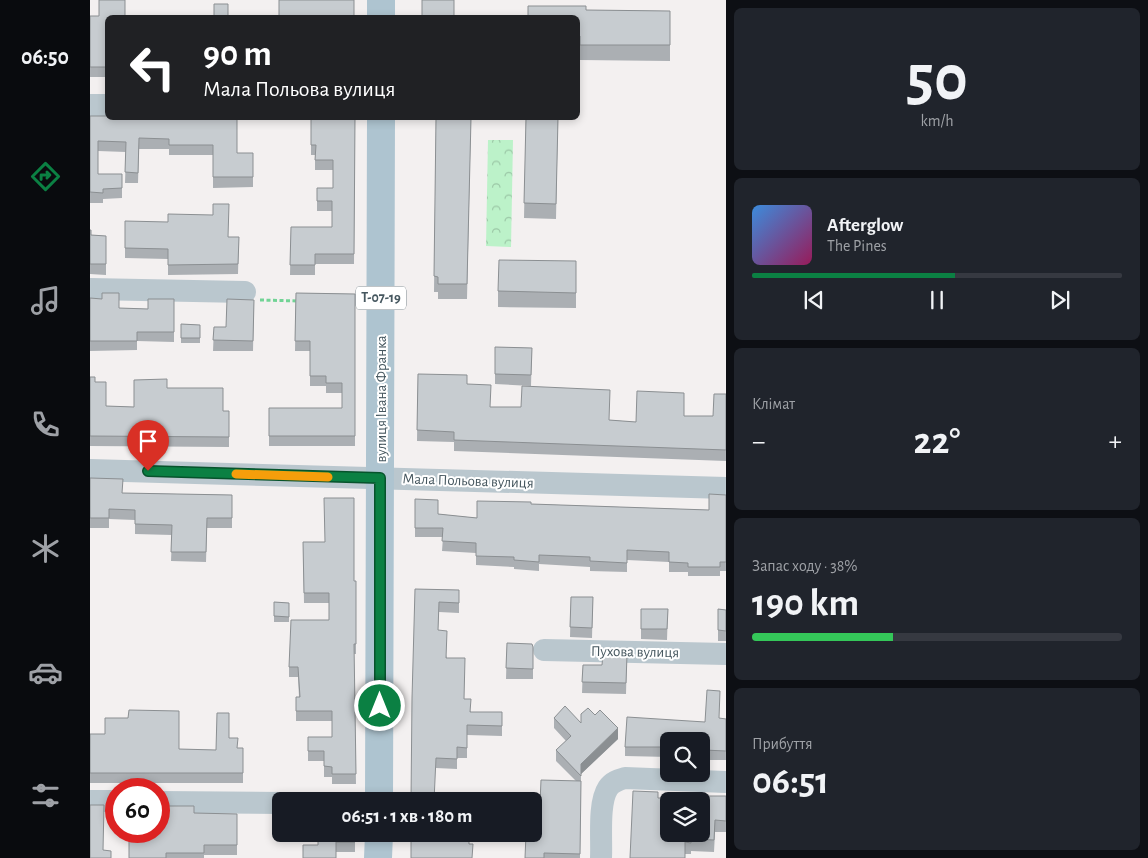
<!DOCTYPE html>
<html lang="uk">
<head>
<meta charset="utf-8">
<style>
  body { margin:0; font-family:"Alegreya Sans",sans-serif; background:#20242c; color:#f1f3f6; height:100vh; display:flex; flex-direction:column; font-size:19px; white-space:nowrap }
  * { box-sizing:border-box; margin:0 }
  p { font-size:16px; color:#9ea1a6 }
  .icon { flex:none; width:28px; height:28px; fill:none; stroke:currentColor; stroke-width:2; stroke-linecap:round; stroke-linejoin:round }
  .map { position:relative; flex:1; overflow:hidden }
  .side { display:flex; flex-direction:column; gap:8px; padding:8px; background:#0d0f14; width:422px }
  .side>* { flex:none }
  .hud { position:absolute; left:15px; top:15px; width:475px; height:105px; border-radius:8px; box-shadow:0 2px 8px #0003; background:#202124; color:#fff; overflow:hidden }
  .tools { position:absolute; left:570px; top:732px; display:grid; gap:10px }
  .tools a { display:grid; place-items:center; width:50px; height:50px; border-radius:8px; background:#171b24; box-shadow:0 2px 8px #0003; font-size:25px }
  .speed { position:absolute; left:15px; top:778px; display:flex; gap:10px; font-size:25px; font-weight:700; text-align:center }
  .speed>* { display:grid; place-content:center; width:65px; height:65px; border-radius:50%; background:#171b24; box-shadow:0 2px 8px #0003; line-height:1 }
  .speed .limit { border:8px solid #d22; background:#fff; color:#111 }
  .pin { position:absolute; display:grid; place-items:center; width:42px; height:42px; color:#fff; margin:-51px -21px; border-radius:50% 50% 50% 0; rotate:-45deg; box-shadow:0 0 5px #0007 }
  .pin .icon { rotate:45deg }
  .me { position:absolute; width:55px; margin:-28px; rotate:0deg; stroke-linejoin:round; filter:drop-shadow(0 0 4px #0008) }
  .turn { display:flex; align-items:center; gap:18px; height:105px; padding:0 15px; font-size:22px }
  .turn .icon { width:65px; height:65px; stroke-width:2.5 }
  .turn b { display:block; font-size:35px; line-height:42px }
  .big { font-size:38px; font-weight:700; line-height:1.1 }
  .side .widget { flex:1; display:flex; flex-direction:column; justify-content:center; gap:8px; min-width:0; padding:0 18px; border-radius:8px; background:#20242c }
  .side .dial { align-items:center; gap:0 }
  .dial b { font-size:65px; line-height:1 }
  .song { display:flex; align-items:center; gap:15px }
  .cover { width:60px; height:60px; border-radius:8px; background:linear-gradient(135deg,hsl(210 70% 55%),hsl(330 70% 35%)) }
  .played { height:5px; border-radius:2px; background:linear-gradient(90deg,#0b8043 55%,#363941 55%) }
  .keys { display:flex; justify-content:space-around; direction:ltr }
  .heat { display:flex; justify-content:space-between; align-items:center; font-size:28px; direction:ltr }
  .charge { height:8px; border-radius:4px; background:linear-gradient(90deg,#34c759 38%,#363941 0) }
  .trip { position:absolute; left:182px; top:792px; width:270px; height:50px; border-radius:8px; background:#171b24; box-shadow:0 2px 8px #0003; font-weight:700; line-height:50px; text-align:center }
  main { display:flex; flex:1; min-height:0 }
  .menu { display:flex; flex-direction:column; width:90px; justify-content:space-around; align-items:center; background:#090b0e; color:#9ea1a6 }
  .menu .icon { width:35px; height:35px }
  .menu .selected { color:#0b8043 }
  .menu b { font-size:22px; color:#f1f3f6 }
  .map>svg:first-child { display:block }
</style>
</head>
<body>
<main>
<nav class="menu">
<b>06:50</b>
<svg class="icon selected" aria-label="directions" viewBox="0 0 24 24"><path d="M12 3l9 9-9 9-9-9zM9 14v-3h6M13 9l2 2-2 2"/></svg>
<svg class="icon" aria-label="music" viewBox="0 0 24 24"><path d="M9 18V5l10-2v13"/><circle cx="6" cy="18" r="3"/><circle cx="16" cy="16" r="3"/></svg>
<svg class="icon" aria-label="phone" viewBox="0 0 24 24"><path d="M5 4h4l2 5-3 2q2 4 5 5l2-3 5 2v4C11 20 4 13 5 4z"/></svg>
<svg class="icon" aria-label="climate" viewBox="0 0 24 24"><path d="M12 3v18M4 7l16 10M4 17L20 7"/></svg>
<svg class="icon" aria-label="car" viewBox="0 0 24 24"><path d="M5 17H2v-5l4-1 3-4h7l3 4 3 1v5h-3M9 17h6M6 11h13"/><circle cx="7" cy="17" r="2"/><circle cx="17" cy="17" r="2"/></svg>
<svg class="icon" aria-label="filters" viewBox="0 0 24 24"><path d="M4 7h16M4 17h16"/><circle cx="9" cy="7" r="2"/><circle cx="15" cy="17" r="2"/></svg>
</nav>
<div class="map">
<svg width="636" height="858" viewBox="0 0 636 858">
  <defs>
    <pattern id="park-crowns" width="20" height="18" patternUnits="userSpaceOnUse" patternTransform="scale(1.25)"><rect width="20" height="18" fill="#bcf2c9"/><path d="M2 6a3 3 0 1 1 6 0M12 15a3 3 0 1 1 6 0" fill="none" stroke="#9bc7a6"/></pattern>
  </defs>
  <rect width="100%" height="100%" fill="#f3f0f0"/>
  <!-- park -->
  <path fill="url(#park-crowns)" d="M 398,140 L 423,140 L 421,247 L 396,246 Z"/>
  <g fill="none" stroke-linecap="round" stroke-linejoin="round">
    <!-- path -->
    <path stroke="#71d395" stroke-width="3" stroke-dasharray="4 2.5" stroke-linecap="butt" d="M 170,300 L 209,301"/>
    <!-- minor -->
    <path stroke="#bac7ce" stroke-width="22" d="M 0,105 L 18,105
      M 0,289 L 155,292
      M 0,470 L 636,488
      M 454,650 L 636,654
      M 0,801 L 26,801
      M 69,802 L 191,803
      M 511,858 C 512,839 508,803 518,788 C 522,782 528,780 535,778 L 636,782"/>
    <!-- major -->
    <path stroke="#aec4d0" stroke-width="28" d="M 291,0 L 291,18
      M 289,801 L 291,118
      M 288,858 L 289,834"/>
  </g>
  <!-- wall -->
  <path fill="#abafb3" d="M 496,10 L 580,11 L 580,61 L 490,60 L 490,51 L 488,51 L 488,18 Z
    M 0,16 L 18,18 L 18,77 L 0,77 Z
    M 0,116 L 147,118 L 147,153 L 163,153 L 163,187 L 123,188 L 123,155 L 79,155 L 79,149 L 49,149 L 48,183 L 35,183 L 36,152 L 8,151 L 8,174 L 32,174 L 32,198 L 13,199 L 13,203 L 0,203 Z
    M 221,118 L 265,118 L 264,264 L 225,264 L 225,275 L 200,275 L 201,227 L 242,227 L 242,211 L 227,211 L 227,188 L 243,188 L 243,170 L 225,170 L 225,155 L 221,155 Z
    M 345,118 L 381,118 L 377,299 L 348,299 L 348,292 L 344,292 L 346,118 Z
    M 385,118 L 468,118 L 466,219 L 434,218 L 436,118 Z
    M 35,221 L 138,237 L 149,237 L 148,274 L 78,275 L 78,259 L 35,258 Z
    M 0,230 L 1,235 L 16,236 L 16,275 L 0,274 Z
    M 486,261 L 486,308 L 408,307 L 408,291 Z
    M 206,293 L 265,294 L 265,446 L 179,446 L 179,408 L 252,408 L 252,393 L 236,393 L 236,386 L 220,386 L 220,351 L 205,351 Z
    M 0,298 L 29,308 L 58,309 L 84,299 L 84,342 L 47,341 L 47,350 L 0,351 Z
    M 164,300 L 163,351 L 123,351 L 124,327 L 136,327 Z
    M 91,324 L 110,325 L 110,343 L 91,343 Z
    M 405,347 L 442,348 L 441,386 L 405,384 Z
    M 328,374 L 377,384 L 400,407 L 519,420 L 546,422 L 594,416 L 623,416 L 636,394 L 636,461 L 364,451 L 364,442 L 327,441 Z
    M 0,377 L 5,382 L 16,406 L 44,407 L 77,388 L 133,411 L 139,411 L 139,447 L 0,446 Z
    M 0,478 L 32,493 L 142,495 L 142,528 L 117,528 L 116,562 L 81,561 L 82,535 L 45,534 L 45,520 L 19,519 L 19,528 L 0,528 Z
    M 636,495 L 636,571 L 630,571 L 630,576 L 598,576 L 598,572 L 579,572 L 579,562 L 537,560 L 537,572 L 500,571 L 500,567 L 449,564 L 449,571 L 424,569 L 424,567 L 386,565 L 386,553 L 352,551 L 353,537 L 325,537 L 325,499 L 348,514 L 387,518 L 441,504 L 619,510 Z
    M 213,542 L 264,581 L 266,581 L 266,654 L 264,654 L 266,784 L 242,784 L 242,777 L 234,777 L 234,761 L 218,761 L 218,737 L 242,737 L 242,721 L 206,721 L 206,697 L 209,697 L 208,677 L 199,677 L 199,667 L 239,620 L 239,603 L 214,603 Z
    M 325,589 L 369,590 L 369,613 L 349,612 L 348,630 L 357,658 L 374,699 L 381,712 L 412,712 L 412,736 L 377,735 L 377,758 L 367,758 L 367,769 L 346,768 Z
    M 481,597 L 503,597 L 502,638 L 480,637 Z
    M 184,602 L 199,603 L 199,622 L 184,622 Z
    M 551,609 L 578,609 L 577,640 L 551,639 Z
    M 628,609 L 636,610 L 636,641 L 628,641 Z
    M 417,643 L 443,647 L 443,679 L 416,679 Z
    M 537,655 L 536,694 L 492,693 L 493,665 L 512,665 Z
    M 464,718 L 491,723 L 528,739 L 491,774 L 490,858 L 435,858 L 449,826 L 486,781 L 466,761 L 466,750 L 476,741 L 464,728 Z
    M 629,718 L 636,719 L 636,760 L 614,760 L 614,758 L 611,758 L 611,741 L 579,741 L 579,757 L 535,756 L 535,747 L 615,722 Z
    M 0,734 L 89,749 L 126,750 L 139,738 L 147,748 L 153,748 L 153,783 L 0,783 Z
    M 636,796 L 636,832 L 625,832 L 624,852 L 601,851 L 601,854 L 595,854 L 568,798 L 575,812 L 613,813 Z
    M 104,813 L 147,814 L 147,855 L 114,855 L 114,858 L 39,858 Z
    M 265,834 L 265,852 L 246,852 L 228,845 Z"/>
  <!-- shaded-wall -->
  <path fill="#8b8f92" d="M 528,728 L 528,739 L 491,774 L 491,787 L 491,764 Z"/>
  <!-- building -->
  <path fill="#c7ccd0" stroke="#8b8f92" d="M 9,0 L 35,0 L 35,18 L 18,18 L 18,67 L 0,67 L 0,16 L 9,16 Z
    M 189,0 L 264,0 L 264,18 L 189,18 Z
    M 332,0 L 364,0 L 364,18 L 332,18 Z
    M 124,4 L 138,4 L 138,18 L 124,18 Z
    M 438,6 L 496,6 L 496,10 L 580,11 L 580,45 L 490,45 L 490,36 L 488,36 L 488,18 L 438,18 Z
    M 0,116 L 18,116 L 18,118 L 147,118 L 147,153 L 163,153 L 163,177 L 123,177 L 123,145 L 79,145 L 79,139 L 49,138 L 48,173 L 35,172 L 36,142 L 8,141 L 8,174 L 32,174 L 32,188 L 13,189 L 13,193 L 0,192 Z
    M 221,118 L 265,118 L 264,254 L 225,254 L 225,265 L 200,265 L 201,227 L 242,227 L 242,201 L 227,201 L 227,188 L 243,188 L 243,160 L 225,160 L 226,145 L 221,145 Z
    M 346,118 L 381,118 L 377,284 L 348,284 L 348,277 L 344,276 Z
    M 436,118 L 468,118 L 466,204 L 434,203 Z
    M 123,204 L 139,204 L 138,237 L 149,237 L 148,264 L 78,265 L 78,249 L 35,248 L 35,221 L 78,222 L 78,214 L 123,215 Z
    M 0,230 L 1,230 L 1,235 L 16,236 L 16,264 L 0,264 Z
    M 409,260 L 486,261 L 486,293 L 408,291 Z
    M 12,293 L 29,293 L 29,308 L 58,309 L 58,299 L 84,299 L 84,332 L 47,332 L 47,341 L 0,341 L 0,298 L 12,299 Z
    M 206,293 L 265,294 L 265,436 L 179,436 L 179,408 L 252,408 L 252,383 L 236,383 L 236,376 L 220,376 L 220,341 L 205,341 Z
    M 137,299 L 164,300 L 163,341 L 123,340 L 124,327 L 136,327 Z
    M 91,324 L 110,325 L 110,338 L 91,338 Z
    M 405,347 L 442,348 L 441,375 L 405,374 Z
    M 328,374 L 377,375 L 377,384 L 401,385 L 400,407 L 431,407 L 432,386 L 520,390 L 519,420 L 546,422 L 547,391 L 594,393 L 594,416 L 623,416 L 624,394 L 636,394 L 636,450 L 364,440 L 364,432 L 327,430 Z
    M 0,377 L 5,377 L 5,382 L 16,382 L 16,406 L 44,407 L 44,380 L 77,379 L 77,388 L 133,388 L 133,411 L 139,411 L 139,437 L 0,436 Z
    M 0,478 L 33,479 L 32,493 L 142,495 L 142,518 L 117,518 L 116,552 L 81,552 L 82,525 L 45,524 L 45,510 L 19,509 L 19,518 L 0,518 Z
    M 619,494 L 636,495 L 636,562 L 630,562 L 630,567 L 598,567 L 598,563 L 579,562 L 579,552 L 537,550 L 537,563 L 500,561 L 500,557 L 449,555 L 449,562 L 424,560 L 424,557 L 386,556 L 386,543 L 352,541 L 353,528 L 325,528 L 325,499 L 348,500 L 348,514 L 387,518 L 387,501 L 441,502 L 441,504 L 619,510 Z
    M 234,498 L 264,498 L 264,581 L 266,581 L 266,644 L 264,644 L 266,774 L 242,774 L 242,767 L 234,766 L 234,751 L 218,751 L 218,737 L 242,737 L 242,711 L 206,711 L 206,697 L 210,697 L 208,667 L 199,667 L 201,620 L 239,620 L 239,593 L 214,593 L 213,542 L 235,542 Z
    M 325,589 L 369,590 L 369,603 L 349,602 L 348,630 L 357,631 L 356,658 L 375,658 L 374,699 L 381,699 L 380,712 L 412,712 L 412,726 L 377,725 L 377,748 L 367,747 L 367,759 L 346,758 L 344,801 L 321,801 L 322,698 Z
    M 481,597 L 503,597 L 502,628 L 480,627 Z
    M 184,602 L 199,603 L 199,617 L 184,616 Z
    M 551,609 L 578,609 L 577,629 L 551,629 Z
    M 628,609 L 636,610 L 636,631 L 628,630 Z
    M 417,643 L 442,644 L 443,647 L 443,669 L 416,668 Z
    M 513,654 L 537,655 L 536,683 L 492,682 L 493,665 L 512,665 Z
    M 617,690 L 630,691 L 629,718 L 636,719 L 636,751 L 614,750 L 614,748 L 611,748 L 611,741 L 579,741 L 579,747 L 535,747 L 537,717 L 615,722 Z
    M 475,706 L 491,723 L 491,714 L 498,708 L 505,715 L 510,710 L 528,728 L 491,764 L 491,776 L 466,750 L 481,736 L 464,718 Z
    M 39,710 L 89,711 L 89,749 L 126,750 L 127,713 L 139,713 L 139,738 L 148,738 L 147,748 L 153,748 L 153,773 L 0,773 L 0,734 L 15,734 L 15,718 L 38,718 Z
    M 451,780 L 491,781 L 490,854 L 454,853 L 454,858 L 435,858 L 436,834 L 444,834 L 444,826 L 449,826 Z
    M 543,791 L 568,792 L 568,798 L 575,798 L 575,812 L 579,812 L 579,834 L 611,834 L 611,813 L 613,813 L 614,796 L 636,796 L 636,821 L 625,820 L 624,840 L 601,839 L 601,843 L 595,842 L 595,858 L 540,858 Z
    M 0,805 L 14,805 L 13,850 L 21,851 L 21,858 L 0,858 Z
    M 69,806 L 104,806 L 104,813 L 147,814 L 147,845 L 114,845 L 114,853 L 76,853 L 76,858 L 39,858 L 39,831 L 69,831 Z
    M 228,834 L 265,834 L 265,842 L 246,842 L 246,858 L 213,858 L 213,845 L 228,845 Z
    M 321,834 L 379,834 L 379,844 L 383,844 L 382,858 L 321,858 Z"/>
  <g fill="none" stroke-linecap="round" stroke-linejoin="round">
    <!-- route casing -->
    <g stroke="#07532c" stroke-width="12">
      <path id="route" d="M 58,471 L 290,478 L 290,706"/>
    </g>
    <!-- route -->
    <use href="#route" stroke="#0b8043" stroke-width="9"/>
    <!-- slow -->
    <path stroke="#f59e0b" stroke-width="9" d="M 146,474 L 238,477"/>
  </g>
  <g text-anchor="middle" dominant-baseline="central" stroke-width="4" stroke-linejoin="round" paint-order="stroke">
    <!-- shield labels -->
    <rect fill="#fff" stroke="#7e898f" stroke-width="1" x="266" y="286.5" width="50" height="23" rx="4"/>
    <g font-size="14" font-weight="bold" fill="#46575f">
      <text x="291" y="298">Т-07-19</text>
    </g>
    <!-- street labels -->
    <g font-size="15" fill="#46575f" stroke="#fff">
      <text transform="translate(291 399) rotate(-90)">вулиця Івана Франка</text>
      <text transform="translate(378 481) rotate(2)">Мала Польова вулиця</text>
      <text transform="translate(545 652) rotate(1)">Пухова вулиця</text>
    </g>
  </g>
</svg>
<div class="tools">
<a><svg class="icon" aria-label="search" viewBox="0 0 24 24"><circle cx="10" cy="10" r="6"/><path d="M15 15l6 6"/></svg></a>
<a><svg class="icon" aria-label="layers" viewBox="0 0 24 24"><path d="M12 4l9 5-9 5-9-5zM3 14l9 5 9-5"/></svg></a>
</div>
<div class="speed"><div class="limit">60</div></div>
<div class="pin" style="left:58px;top:471px;background:#d93025"><svg class="icon" aria-label="arrive" viewBox="0 0 24 24"><path d="M6 21V4h12l-3 4 3 4H6"/></svg></div>
<svg class="me" style="left:290px;top:706px" viewBox="-20 -20 40 40"><circle r="17" fill="#0b8043" stroke="#fff" stroke-width="3"/><path d="M0-11L8 9 0 5-8 9z" fill="#fff"/></svg>
<div class="trip">06:51 · 1 хв · 180 m</div>
<div class="hud">
<div class="turn"><svg class="icon" aria-label="left" viewBox="0 0 24 24"><path d="M17 20v-9H6M10 6l-5 5 5 5"/></svg><div><b>90 m</b>Мала Польова вулиця</div></div>
</div>
</div>
<section class="side">
<div class="widget dial"><b>50</b><p>km/h</p></div>
<div class="widget">
<div class="song"><i class="cover"></i><div><b>Afterglow</b><p>The Pines</p></div></div>
<div class="played"></div>
<div class="keys"><svg class="icon" aria-label="previous" viewBox="0 0 24 24"><path d="M18 5L8 12l10 7zM5 5v14"/></svg><svg class="icon" aria-label="pause" viewBox="0 0 24 24"><path d="M8 5v14M16 5v14"/></svg><svg class="icon" aria-label="next" viewBox="0 0 24 24"><path d="M6 5l10 7-10 7zM19 5v14"/></svg></div>
</div>
<div class="widget"><p>Клімат</p>
<div class="heat"><a>−</a><b class="big">22°</b><a>+</a></div>
</div>
<div class="widget"><p>Запас ходу · 38%</p><b class="big">190 km</b><div class="charge"></div></div>
<div class="widget"><p>Прибуття</p><b class="big">06:51</b></div>
</section>
</main>
</body>
</html>
